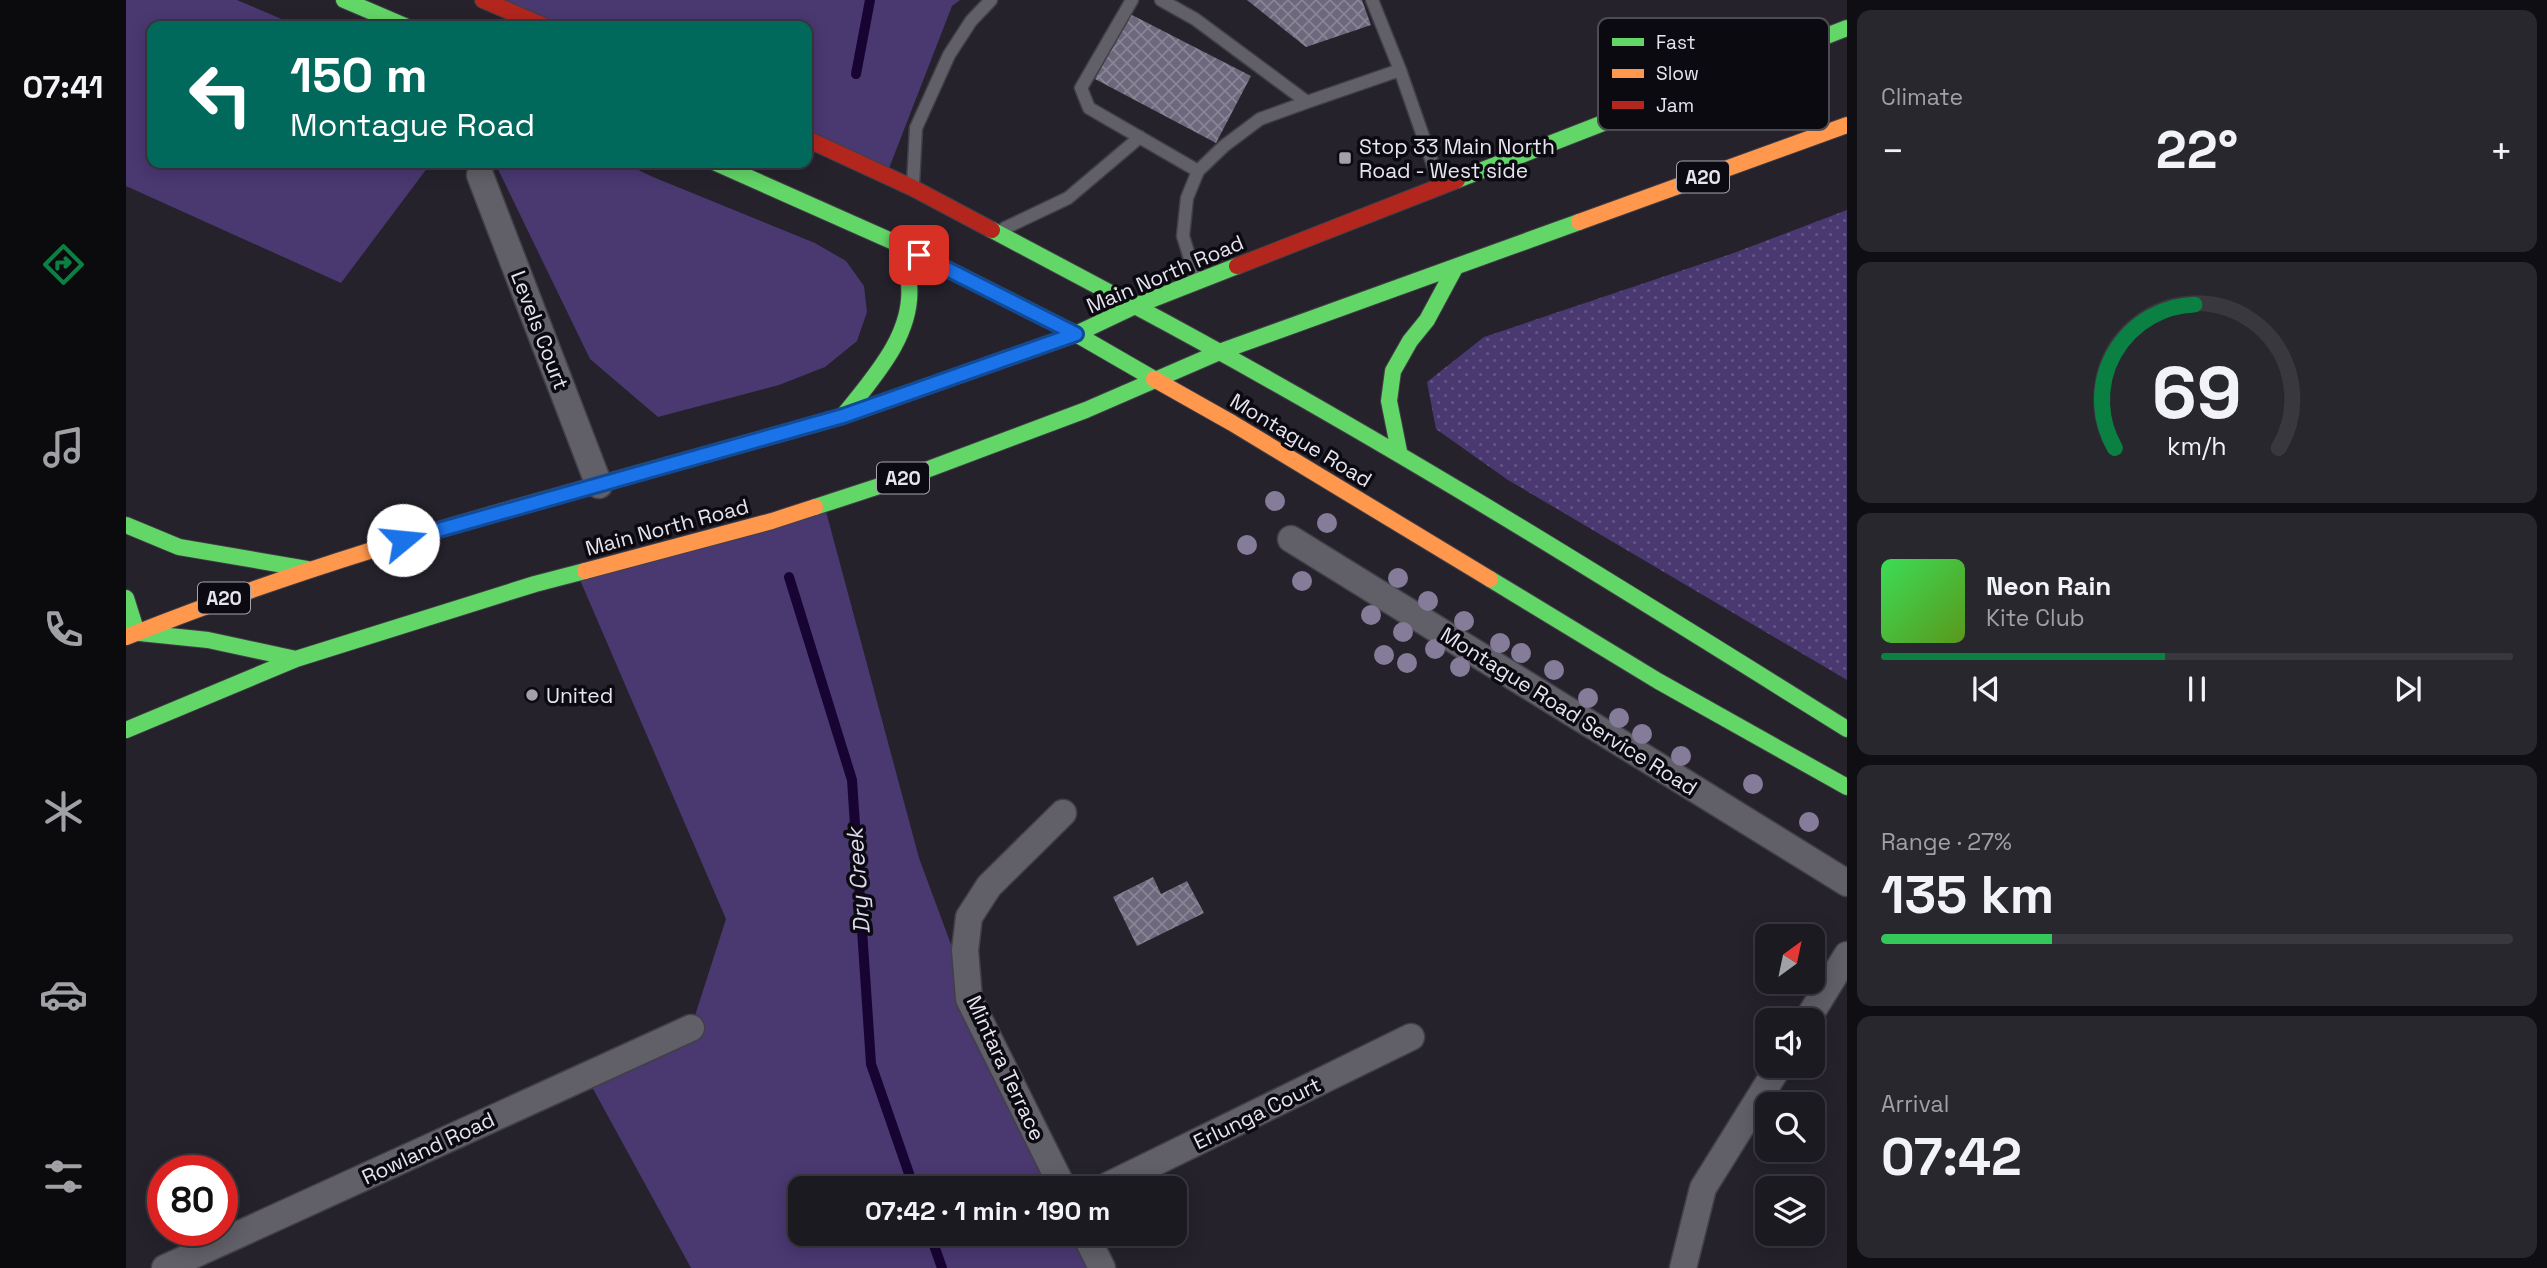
<!DOCTYPE html>
<html lang="en">
<head>
<meta charset="utf-8">
<style>
  body { margin:0; font-family:"Space Grotesk",sans-serif; background:#29272e; color:#f1f3f6; height:100vh; display:flex; flex-direction:column; font-size:26px; white-space:nowrap }
  * { box-sizing:border-box; margin:0 }
  p { font-size:23px; color:#a0a1a5 }
  .icon { flex:none; width:38px; height:38px; fill:none; stroke:currentColor; stroke-width:2; stroke-linecap:round; stroke-linejoin:round }
  .map { position:relative; flex:1; overflow:hidden }
  .details { display:flex; flex-direction:column; gap:10px; padding:10px; background:#0f0e12; width:700px }
  .details>* { flex:none }
  .guide { position:absolute; left:21px; top:21px; width:665px; height:147px; border-radius:14px; box-shadow:0 4px 18px #0003,0 0 0 2px #3a383f; background:#00695c; color:#fff; overflow:hidden }
  .needle { width:46px; rotate:33deg }
  .buttons { position:absolute; left:1629px; top:924px; display:grid; gap:14px }
  .buttons a { display:grid; place-items:center; width:70px; height:70px; border-radius:14px; background:#1c1a21; box-shadow:0 4px 18px #0003,0 0 0 2px #3a383f; font-size:35px }
  .speed { position:absolute; left:21px; top:1155px; display:flex; gap:14px; font-size:35px; font-weight:700; text-align:center }
  .speed>* { display:grid; place-content:center; width:91px; height:91px; border-radius:50%; background:#1c1a21; box-shadow:0 4px 18px #0003,0 0 0 2px #3a383f; line-height:1 }
  .speed .limit { border:10px solid #d22; background:#fff; color:#111 }
  .pin { position:absolute; display:grid; place-items:center; width:60px; height:60px; color:#fff; margin:-30px; border-radius:14px; box-shadow:0 4px 10px #0006 }
  .me { position:absolute; width:77px; margin:-38px; rotate:73deg; stroke-linejoin:round; filter:drop-shadow(0 0 5px #0008) }
  .turn { display:flex; align-items:center; gap:24px; height:147px; padding:0 28px; font-size:32px }
  .turn .icon { width:91px; height:91px; stroke-width:2.5 }
  .turn b { display:block; font-size:49px; line-height:60px }
  .big { font-size:52px; font-weight:800; line-height:1.1 }
  .details .tile { flex:1; display:flex; flex-direction:column; justify-content:center; gap:10px; min-width:0; padding:0 24px; border-radius:14px; background:#29272e }
  .details .dial { align-items:center; gap:0 }
  .dial svg { height:182px; overflow:visible; fill:none; stroke:#3a383f; stroke-width:7; stroke-linecap:round; text-anchor:middle }
  .dial text { fill:#f1f3f6; stroke:none }
  .song { display:flex; align-items:center; gap:21px }
  .cover { width:84px; height:84px; border-radius:10px; background:linear-gradient(135deg,hsl(130 70% 55%),hsl(90 70% 35%)) }
  .played { height:7px; border-radius:4px; background:linear-gradient(90deg,#0b8043 45%,#3a383f 45%) }
  .keys { display:flex; justify-content:space-around; direction:ltr }
  .heat { display:flex; justify-content:space-between; align-items:center; font-size:38px; direction:ltr }
  .charge { height:10px; border-radius:5px; background:linear-gradient(90deg,#34c759 27%,#3a383f 0) }
  .trip { position:absolute; left:662px; top:1176px; width:399px; height:70px; border-radius:14px; background:#1c1a21; box-shadow:0 4px 18px #0003,0 0 0 2px #3a383f; font-weight:800; line-height:70px; text-align:center }
  main { display:flex; flex:1; min-height:0 }
  .tab-bar { display:flex; flex-direction:column; width:126px; justify-content:space-around; align-items:center; background:#0b0a0d; color:#a0a1a5 }
  .tab-bar .icon { width:49px; height:49px }
  .tab-bar .on { color:#0b8043 }
  .tab-bar b { font-size:32px; color:#f1f3f6 }
  .map>svg:first-child { display:block }
</style>
</head>
<body>
<main>
<nav class="tab-bar">
<b>07:41</b>
<svg class="icon on" aria-label="directions" viewBox="0 0 24 24"><path d="M12 3l9 9-9 9-9-9zM9 14v-3h6M13 9l2 2-2 2"/></svg>
<svg class="icon" aria-label="music" viewBox="0 0 24 24"><path d="M9 18V5l10-2v13"/><circle cx="6" cy="18" r="3"/><circle cx="16" cy="16" r="3"/></svg>
<svg class="icon" aria-label="phone" viewBox="0 0 24 24"><path d="M5 4h4l2 5-3 2q2 4 5 5l2-3 5 2v4C11 20 4 13 5 4z"/></svg>
<svg class="icon" aria-label="climate" viewBox="0 0 24 24"><path d="M12 3v18M4 7l16 10M4 17L20 7"/></svg>
<svg class="icon" aria-label="car" viewBox="0 0 24 24"><path d="M5 17H2v-5l4-1 3-4h7l3 4 3 1v5h-3M9 17h6M6 11h13"/><circle cx="7" cy="17" r="2"/><circle cx="17" cy="17" r="2"/></svg>
<svg class="icon" aria-label="filters" viewBox="0 0 24 24"><path d="M4 7h16M4 17h16"/><circle cx="9" cy="7" r="2"/><circle cx="15" cy="17" r="2"/></svg>
</nav>
<div class="map">
<svg width="1721" height="1268" viewBox="0 0 1721 1268">
  <defs>
    <pattern id="grass-dots" width="8" height="8" patternUnits="userSpaceOnUse" patternTransform="scale(1.75)"><rect width="8" height="8" fill="#4a3871"/><path d="M2 2h.1M6 6h.1" fill="none" stroke="#645586" stroke-width="1.8" stroke-linecap="round"/></pattern>
    <pattern id="building-cross-hatch" width="8" height="8" patternUnits="userSpaceOnUse" patternTransform="scale(1.75)"><rect width="8" height="8" fill="#6e687c"/><path d="M0 0l8 8M0 8l8-8" fill="none" stroke="#8a8595"/></pattern>
  </defs>
  <rect width="100%" height="100%" fill="#25222c"/>
  <!-- grass -->
  <path fill="url(#grass-dots)" d="M 1721,210 L 1721,680 L 1382,480 L 1310,429 L 1301,382 L 1358,337 L 1605,254 Z"/>
  <!-- park -->
  <path fill="#4a3871" d="M 0,0 L 111,0 L 172,26 L 26,26 L 26,163 L 305,163 L 215,283 L 0,186 Z
    M 357,0 L 834,0 L 826,6 L 760,176 L 681,139 L 681,26 L 418,26 Z
    M 369,163 L 498,163 L 527,177 L 689,243 L 720,261 L 738,286 L 741,312 L 731,341 L 699,367 L 653,385 L 532,417 L 464,359 Z
    M 698,504 L 793,858 L 850,1012 L 937,1188 L 674,1188 L 674,1234 L 959,1234 L 976,1268 L 565,1268 L 460,1076 L 565,1028 L 600,919 L 451,573 Z"/>
  <g fill="none" stroke-linecap="round" stroke-linejoin="round">
    <!-- stream -->
    <path stroke="#180433" stroke-width="10" d="M 730,74 L 744,0
      M 663,577 L 726,780 L 745,1064 L 788,1188
      M 804,1234 L 816,1268"/>
  </g>
  <!-- building -->
  <path fill="url(#building-cross-hatch)" d="M 1121,0 L 1236,0 L 1245,25 L 1180,47 Z
    M 1004,14 L 1125,76 L 1090,143 L 969,79 Z
    M 1027,877 L 1035,894 L 1061,881 L 1078,913 L 1011,946 L 987,897 Z"/>
  <g fill="none" stroke-linecap="round" stroke-linejoin="round">
    <!-- lane casing -->
    <g stroke="#413f47" stroke-width="15">
      <path id="lane" d="M 1006,0 L 955,88 L 963,108 L 1072,171
        M 1035,0 L 1069,19 L 1181,102 L 1274,70 L 1313,182
        M 1246,0 L 1274,70
        M 787,184 L 790,128 L 823,55 L 845,21 L 865,0
        M 879,228 L 942,198 L 1014,137
        M 1070,278 L 1057,236 L 1061,198 L 1072,171 L 1098,146 L 1134,119 L 1181,102"/>
    </g>
    <!-- street casing -->
    <g stroke="#413f47" stroke-width="29">
      <path id="street" d="M 354,175 L 473,485
        M 1165,539 L 1721,883
        M 1681,1020 L 1721,955
        M 937,1188 L 843,999 L 839,950 L 843,917 L 863,886 L 937,813
        M 977,1188 L 1285,1037
        M 959,1234 L 976,1268
        M 39,1268 L 565,1028
        M 1557,1268 L 1577,1188 L 1653,1066"/>
    </g>
    <!-- fast casing -->
    <g stroke="#413f47" stroke-width="18">
      <path id="fast" d="M 218,0 L 279,26
        M 590,163 L 770,243 L 950,334 L 1028,379
        M 1331,180 L 1721,28
        M 866,230 L 1009,306
        M 1009,306 C 1253,436 1487,583 1721,729
        M 717,416 C 746,379 788,335 783,284 C 782,270 774,256 770,243
        M 1273,451 L 1263,401 L 1267,371 L 1284,341 L 1301,320 L 1329,268
        M 689,507 L 784,476 L 960,410 L 1096,351 L 1453,222
        M 388,508 L 717,416 L 950,334 L 1009,306 L 1111,266
        M 0,525 L 53,547 L 181,569
        M 1364,579 L 1532,681 L 1721,787
        M 0,598 L 11,633 L 0,631
        M 14,633 L 82,640 L 170,659
        M 0,730 L 170,659 L 409,584 L 459,571"/>
    </g>
    <!-- slow casing -->
    <g stroke="#413f47" stroke-width="18">
      <path id="slow" d="M 1453,222 L 1721,125
        M 1028,379 L 1106,423 L 1364,579
        M 459,571 L 646,521 L 689,507
        M 0,637 C 127,586 256,545 388,508"/>
    </g>
    <!-- jam casing -->
    <g stroke="#413f47" stroke-width="18">
      <path id="jam" d="M 357,0 L 418,26
        M 681,139 L 787,188 L 866,230
        M 1111,266 L 1331,180"/>
    </g>
    <!-- lane -->
    <use href="#lane" stroke="#615f67" stroke-width="12"/>
    <!-- street -->
    <use href="#street" stroke="#615f67" stroke-width="26"/>
    <!-- fast -->
    <use href="#fast" stroke="#63d668" stroke-width="16"/>
    <!-- slow -->
    <use href="#slow" stroke="#ff974d" stroke-width="16"/>
    <!-- jam -->
    <use href="#jam" stroke="#b3261e" stroke-width="16"/>
  </g>
  <!-- trees -->
  <g fill="#847c98">
    <circle cx="1149" cy="501" r="10"/>
    <circle cx="1201" cy="523" r="10"/>
    <circle cx="1121" cy="545" r="10"/>
    <circle cx="1272" cy="578" r="10"/>
    <circle cx="1176" cy="581" r="10"/>
    <circle cx="1302" cy="601" r="10"/>
    <circle cx="1245" cy="615" r="10"/>
    <circle cx="1338" cy="621" r="10"/>
    <circle cx="1277" cy="632" r="10"/>
    <circle cx="1374" cy="643" r="10"/>
    <circle cx="1309" cy="649" r="10"/>
    <circle cx="1395" cy="653" r="10"/>
    <circle cx="1258" cy="655" r="10"/>
    <circle cx="1281" cy="663" r="10"/>
    <circle cx="1334" cy="667" r="10"/>
    <circle cx="1428" cy="670" r="10"/>
    <circle cx="1462" cy="698" r="10"/>
    <circle cx="1493" cy="718" r="10"/>
    <circle cx="1516" cy="734" r="10"/>
    <circle cx="1555" cy="756" r="10"/>
    <circle cx="1627" cy="784" r="10"/>
    <circle cx="1683" cy="822" r="10"/>
  </g>
  <g fill="none" stroke-linecap="round" stroke-linejoin="round">
    <!-- route casing -->
    <g stroke="#114b97" stroke-width="18">
      <path id="route" d="M 277,540 L 717,416 L 950,334 L 793,255"/>
    </g>
    <!-- route -->
    <use href="#route" stroke="#1a73e8" stroke-width="12"/>
  </g>
  <!-- markers -->
  <g fill="#a3a0ab" stroke="#0c0a11" stroke-width="2.5">
    <rect x="1212" y="151" width="14" height="14" rx="3.5"/>
    <circle cx="406" cy="695" r="7"/>
  </g>
  <g text-anchor="middle" dominant-baseline="central" stroke-width="7" stroke-linejoin="round" paint-order="stroke">
    <!-- shield labels -->
    <g fill="#0c0a11" stroke="#a5a3ac" stroke-width="2">
      <rect x="1551" y="161.5" width="52" height="31" rx="5"/>
      <rect x="751" y="462.5" width="52" height="31" rx="5"/>
      <rect x="72" y="582.5" width="52" height="31" rx="5"/>
    </g>
    <g font-size="19" font-weight="bold" fill="#e7e4ef">
      <text x="1577" y="177">A20</text>
      <text x="777" y="478">A20</text>
      <text x="98" y="598">A20</text>
    </g>
    <!-- poi labels -->
    <g font-size="21" fill="#e7e4ef" stroke="#0c0a11" text-anchor="start">
      <text x="1233" y="146">Stop 33 Main North<tspan x="1233" dy="24">Road - West side</tspan></text>
      <text x="420" y="695">United</text>
    </g>
    <!-- street labels -->
    <g font-size="21" fill="#e7e4ef" stroke="#0c0a11">
      <text transform="translate(1039 274) rotate(-23)">Main North Road</text>
      <text transform="translate(414 330) rotate(69)">Levels Court</text>
      <text transform="translate(1175 440) rotate(31)">Montague Road</text>
      <text transform="translate(541 527) rotate(-15)">Main North Road</text>
      <text transform="translate(1443 711) rotate(32)">Montague Road Service Road</text>
      <text transform="translate(880 1068) rotate(65)">Mintara Terrace</text>
      <text transform="translate(1131 1113) rotate(-26)">Erlunga Court</text>
      <text transform="translate(302 1148) rotate(-25)">Rowland Road</text>
    </g>
    <!-- water labels -->
    <g font-size="23" font-style="italic" fill="#dfd9ef" stroke="#0c0a11">
      <text transform="translate(732 881) rotate(-94)">Dry Creek</text>
    </g>
  </g>
  <!-- legend -->
  <rect x="1472" y="18" width="231" height="112" rx="10" fill="#0c0a11" stroke="#4e4b54" stroke-width="2"/>
  <rect x="1486" y="38" width="32" height="8" fill="#63d668"/>
  <rect x="1486" y="69" width="32" height="9" fill="#ff974d"/>
  <rect x="1486" y="101" width="32" height="8" fill="#b3261e"/>
  <g font-size="19" fill="#e7e4ef">
    <text x="1530" y="49">Fast</text>
    <text x="1530" y="80">Slow</text>
    <text x="1530" y="112">Jam</text>
  </g>
</svg>
<div class="buttons">
<a><svg class="needle" viewBox="-14 -14 28 28"><path d="M0-13l5 13h-10z" fill="#e53935"/><path d="M0 13l5-13h-10z" fill="#a0a1a5"/></svg></a>
<a><svg class="icon" aria-label="sound" viewBox="0 0 24 24"><path d="M4 9h4l5-4v14l-5-4H4zM17 9q2 3 0 6"/></svg></a>
<a><svg class="icon" aria-label="search" viewBox="0 0 24 24"><circle cx="10" cy="10" r="6"/><path d="M15 15l6 6"/></svg></a>
<a><svg class="icon" aria-label="layers" viewBox="0 0 24 24"><path d="M12 4l9 5-9 5-9-5zM3 14l9 5 9-5"/></svg></a>
</div>
<div class="speed"><div class="limit">80</div></div>
<div class="pin" style="left:793px;top:255px;background:#d93025"><svg class="icon" aria-label="arrive" viewBox="0 0 24 24"><path d="M6 21V4h12l-3 4 3 4H6"/></svg></div>
<svg class="me" style="left:277px;top:540px" viewBox="-20 -20 40 40"><circle r="19" fill="#fff"/><path d="M0-13L10 11 0 6-10 11z" fill="#1a73e8"/></svg>
<div class="trip">07:42 · 1 min · 190 m</div>
<div class="guide">
<div class="turn"><svg class="icon" aria-label="left" viewBox="0 0 24 24"><path d="M17 20v-9H6M10 6l-5 5 5 5"/></svg><div><b>150 m</b>Montague Road</div></div>
</div>
</div>
<section class="details">
<div class="tile"><p>Climate</p>
<div class="heat"><a>−</a><b class="big">22°</b><a>+</a></div>
</div>
<div class="tile dial"><svg viewBox="0 0 100 80">
<path d="M14 69A42 42 0 1 1 86 69"/>
<path d="M14 69A42 42 0 0 1 49 6" stroke="#0b8043"/>
<text x="50" y="56" font-size="32" font-weight="700">69</text>
<text x="50" y="72" font-size="11">km/h</text>
</svg></div>
<div class="tile">
<div class="song"><i class="cover"></i><div><b>Neon Rain</b><p>Kite Club</p></div></div>
<div class="played"></div>
<div class="keys"><svg class="icon" aria-label="previous" viewBox="0 0 24 24"><path d="M18 5L8 12l10 7zM5 5v14"/></svg><svg class="icon" aria-label="pause" viewBox="0 0 24 24"><path d="M8 5v14M16 5v14"/></svg><svg class="icon" aria-label="next" viewBox="0 0 24 24"><path d="M6 5l10 7-10 7zM19 5v14"/></svg></div>
</div>
<div class="tile"><p>Range · 27%</p><b class="big">135 km</b><div class="charge"></div></div>
<div class="tile"><p>Arrival</p><b class="big">07:42</b></div>
</section>
</main>
</body>
</html>
